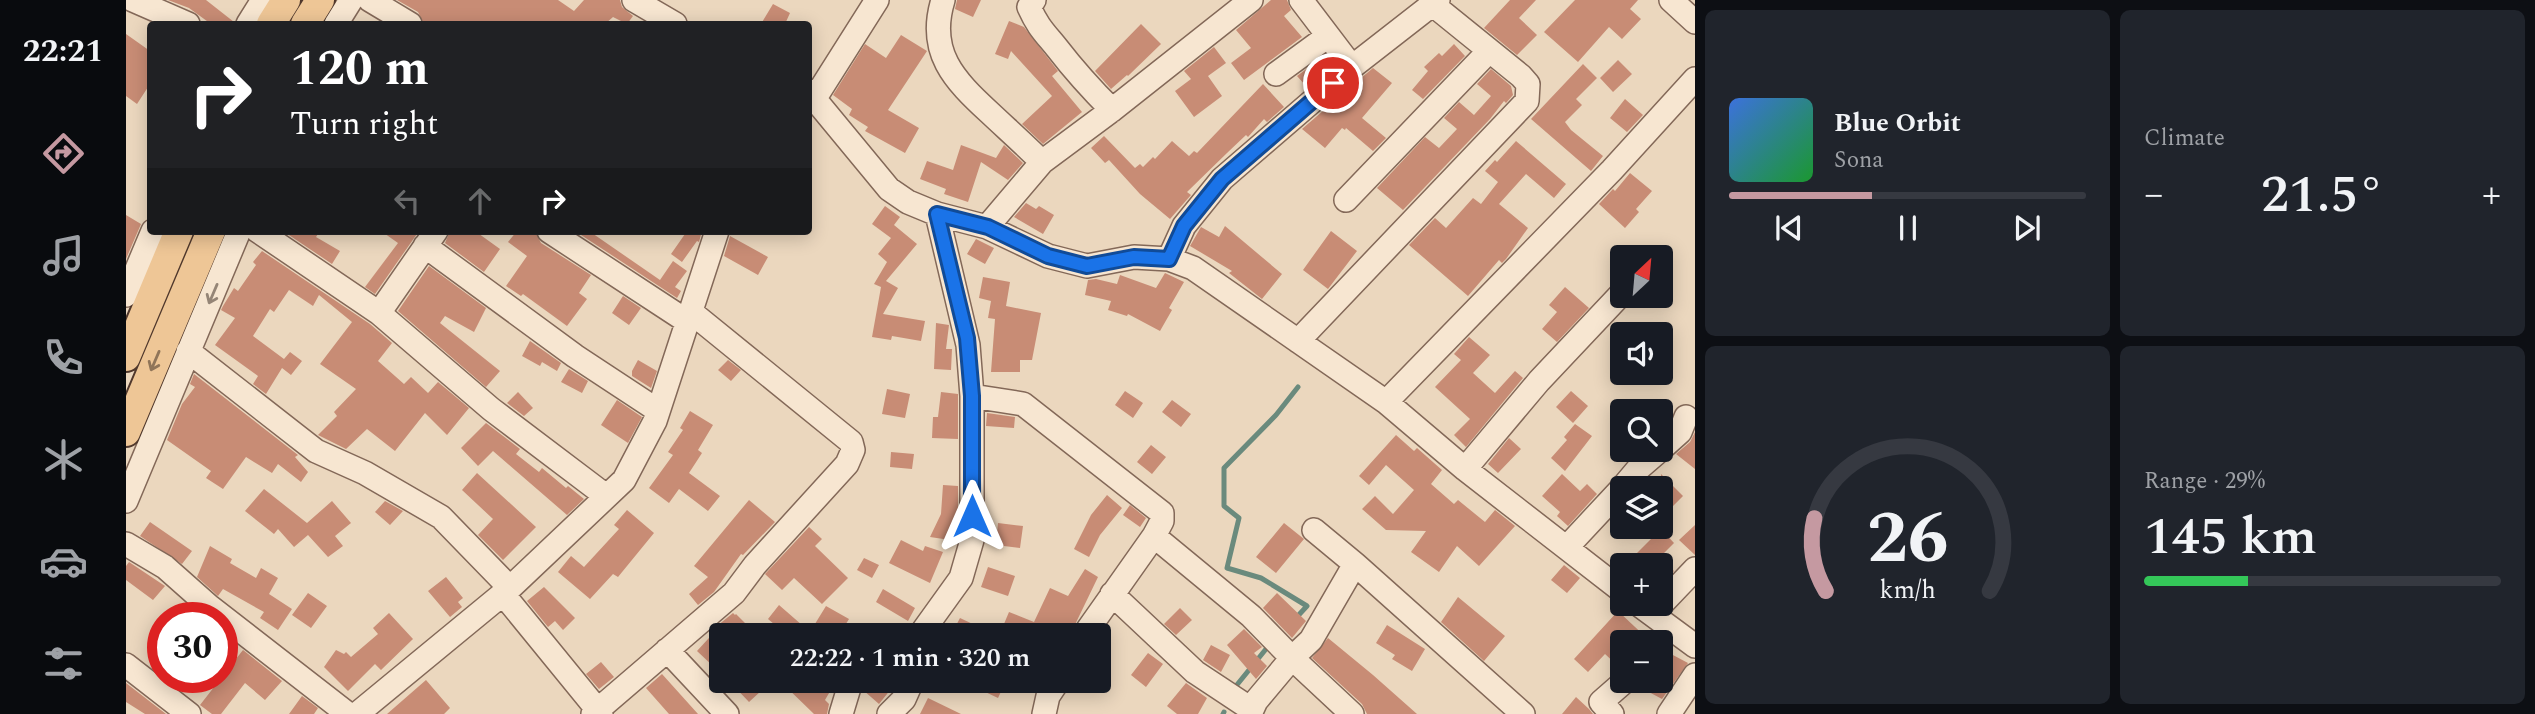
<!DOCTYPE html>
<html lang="en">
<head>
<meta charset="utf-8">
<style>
  body { margin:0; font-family:Spectral,serif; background:#20242c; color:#f1f3f6; height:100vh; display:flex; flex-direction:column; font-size:26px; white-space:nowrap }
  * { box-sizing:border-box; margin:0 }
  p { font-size:23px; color:#9ea1a6 }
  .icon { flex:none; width:38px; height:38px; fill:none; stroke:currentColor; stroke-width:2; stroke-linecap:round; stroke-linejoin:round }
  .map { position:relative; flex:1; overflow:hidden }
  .side { display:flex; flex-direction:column; gap:10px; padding:10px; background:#0d0f14; width:840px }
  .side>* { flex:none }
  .top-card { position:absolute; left:21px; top:21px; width:665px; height:214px; border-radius:7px; box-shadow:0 4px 18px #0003; background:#202124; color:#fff; overflow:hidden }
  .needle { width:46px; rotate:26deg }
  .controls { position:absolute; left:1484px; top:245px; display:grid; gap:14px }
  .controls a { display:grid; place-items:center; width:63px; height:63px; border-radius:7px; background:#171b24; box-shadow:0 4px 18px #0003; font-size:35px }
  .speed { position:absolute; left:21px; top:602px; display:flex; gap:14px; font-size:35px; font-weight:700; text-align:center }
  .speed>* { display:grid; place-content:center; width:91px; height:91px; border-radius:50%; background:#171b24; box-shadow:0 4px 18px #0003; line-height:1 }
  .speed .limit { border:10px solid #d22; background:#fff; color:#111 }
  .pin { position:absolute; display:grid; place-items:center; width:60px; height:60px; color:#fff; margin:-30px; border:4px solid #fff; border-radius:50%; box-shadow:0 2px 7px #0007 }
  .me { position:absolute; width:77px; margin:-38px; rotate:0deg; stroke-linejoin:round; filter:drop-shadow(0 0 5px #0008) }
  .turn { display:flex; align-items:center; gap:24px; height:147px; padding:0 28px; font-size:32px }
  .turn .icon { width:91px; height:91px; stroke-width:2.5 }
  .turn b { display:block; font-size:49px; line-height:60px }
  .lanes { display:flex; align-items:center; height:66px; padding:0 28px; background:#0003; justify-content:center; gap:35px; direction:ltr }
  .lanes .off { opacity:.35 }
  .big { font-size:52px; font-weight:600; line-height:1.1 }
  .side .tile { flex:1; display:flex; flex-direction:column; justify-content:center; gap:10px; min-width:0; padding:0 24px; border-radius:10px; background:#20242c }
  .side .dial { align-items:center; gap:0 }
  .dial svg { height:182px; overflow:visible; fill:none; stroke:#363941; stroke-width:7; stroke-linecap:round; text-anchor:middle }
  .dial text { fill:#f1f3f6; stroke:none }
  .song { display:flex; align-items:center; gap:21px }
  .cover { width:84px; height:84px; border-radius:10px; background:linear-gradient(135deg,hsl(220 70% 55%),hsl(130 70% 35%)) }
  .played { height:7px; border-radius:4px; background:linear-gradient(90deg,#c599a1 40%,#363941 40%) }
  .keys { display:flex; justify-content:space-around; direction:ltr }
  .heat { display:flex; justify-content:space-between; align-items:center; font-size:38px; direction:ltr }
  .charge { height:10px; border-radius:5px; background:linear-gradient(90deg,#34c759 29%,#363941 0) }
  .side .tiles { flex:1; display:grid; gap:10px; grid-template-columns:repeat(2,1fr) }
  .trip { position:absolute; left:583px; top:623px; width:402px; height:70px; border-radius:7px; background:#171b24; box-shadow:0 4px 18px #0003; font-weight:600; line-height:70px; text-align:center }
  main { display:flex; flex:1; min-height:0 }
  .dock { display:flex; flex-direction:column; width:126px; justify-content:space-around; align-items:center; background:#090b0e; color:#9ea1a6 }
  .dock .icon { width:49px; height:49px }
  .dock .active { color:#c599a1 }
  .dock b { font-size:32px; color:#f1f3f6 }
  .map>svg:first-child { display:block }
</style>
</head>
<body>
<main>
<nav class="dock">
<b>22:21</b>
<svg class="icon active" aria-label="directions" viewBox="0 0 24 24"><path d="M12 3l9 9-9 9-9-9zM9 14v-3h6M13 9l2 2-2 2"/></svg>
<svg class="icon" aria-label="music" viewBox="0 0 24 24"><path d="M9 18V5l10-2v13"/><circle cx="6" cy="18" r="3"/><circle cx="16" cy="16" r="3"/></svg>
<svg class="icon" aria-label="phone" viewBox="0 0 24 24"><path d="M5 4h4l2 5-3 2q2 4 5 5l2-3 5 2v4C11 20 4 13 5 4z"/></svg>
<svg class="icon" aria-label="climate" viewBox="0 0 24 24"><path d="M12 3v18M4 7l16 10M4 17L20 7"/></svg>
<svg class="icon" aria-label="car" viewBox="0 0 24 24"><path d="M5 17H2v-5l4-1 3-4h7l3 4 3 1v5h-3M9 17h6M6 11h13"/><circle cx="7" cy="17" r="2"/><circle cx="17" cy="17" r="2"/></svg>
<svg class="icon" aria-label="filters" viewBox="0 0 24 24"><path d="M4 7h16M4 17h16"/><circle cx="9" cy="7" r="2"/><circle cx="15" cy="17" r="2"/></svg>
</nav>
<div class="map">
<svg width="1569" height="714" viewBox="0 0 1569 714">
  <rect width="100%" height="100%" fill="#ebd7be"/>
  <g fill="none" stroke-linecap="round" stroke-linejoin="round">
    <!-- stream -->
    <path stroke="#6a8a7d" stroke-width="5" d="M 1169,619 L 1181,606 L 1135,578 L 1101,568 L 1113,518 L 1098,506 L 1098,468 L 1150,415 L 1172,387
      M 1110,686 L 1140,649
      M 1097,714 L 1098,712"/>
  </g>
  <!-- building -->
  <path fill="#c88c75" d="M 42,0 L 80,0 L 108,22 L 108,24 L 85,24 L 63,8 Z
    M 271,0 L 432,0 L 448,11 L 458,0 L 494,0 L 496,7 L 507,16 L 501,24 L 487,17 L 479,24 L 298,24 L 292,12 Z
    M 831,0 L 855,0 L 847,17 L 829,9 Z
    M 1145,0 L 1161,0 L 1165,10 L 1158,16 L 1176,37 L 1118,80 L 1105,63 L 1125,48 L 1110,30 Z
    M 1384,0 L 1410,0 L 1393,18 L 1411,35 L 1391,55 L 1358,28 Z
    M 1449,0 L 1512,0 L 1504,9 L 1515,19 L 1496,39 L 1483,27 L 1452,62 L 1418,32 Z
    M 647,4 L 664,13 L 659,24 L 635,24 Z
    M 883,21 L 898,27 L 932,71 L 926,76 L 956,112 L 917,144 L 896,124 L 926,96 L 885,51 L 882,59 L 869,54 Z
    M 1015,24 L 1035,44 L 1002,76 L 1001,75 L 985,89 L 969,71 Z
    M 0,34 L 24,51 L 24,84 L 11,104 L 0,96 Z
    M 775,35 L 801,51 L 762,110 L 793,128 L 779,153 L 739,131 L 742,127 L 723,115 L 726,109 L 707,95 L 739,44 L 760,58 Z
    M 1328,44 L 1339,56 L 1297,99 L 1286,90 L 1302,71 L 1298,67 L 1313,53 L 1316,56 Z
    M 1088,47 L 1100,63 L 1082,76 L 1096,96 L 1068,117 L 1049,91 L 1065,79 L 1058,71 Z
    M 1199,55 L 1205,62 L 1180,86 L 1171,76 Z
    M 1492,60 L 1506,74 L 1487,92 L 1474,78 Z
    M 1457,64 L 1471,78 L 1450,99 L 1456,105 L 1439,122 L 1445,130 L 1477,156 L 1465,171 L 1405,119 Z
    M 1247,68 L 1266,83 L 1236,118 L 1260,138 L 1247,151 L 1220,128 L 1219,130 L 1216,128 L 1199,148 L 1176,129 L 1212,98 L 1215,100 L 1228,84 Z
    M 1365,69 L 1385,86 L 1387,95 L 1380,103 L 1378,101 L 1364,119 L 1277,210 L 1251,188 L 1299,137 L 1313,148 L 1331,129 L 1318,118 L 1333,102 L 1348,115 L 1365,96 L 1351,84 Z
    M 1137,84 L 1158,107 L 1141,122 L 1138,119 L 1122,137 L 1120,135 L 1101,153 L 1061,192 L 1065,195 L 1044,219 L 1014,194 L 983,160 L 979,163 L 965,148 L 978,136 L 1009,168 L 1014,164 L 1017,167 L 1027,157 L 1029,159 L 1046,141 L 1063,156 L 1068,151 L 1071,153 Z
    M 1499,99 L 1517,115 L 1501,132 L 1484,118 Z
    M 1390,141 L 1440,184 L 1428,198 L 1400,174 L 1373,204 L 1402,228 L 1380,259 L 1376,263 L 1373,260 L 1342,296 L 1283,245 L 1309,218 L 1320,228 L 1347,198 L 1355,204 L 1372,182 L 1359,171 L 1369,160 L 1371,162 Z
    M 835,145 L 870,158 L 878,145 L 897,163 L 882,180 L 855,162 L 842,202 L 818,194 L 820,189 L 794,179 L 801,161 L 827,170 Z
    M 1504,173 L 1526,191 L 1510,209 L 1513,212 L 1499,228 L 1473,204 L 1487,189 L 1489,191 Z
    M 900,203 L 910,209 L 913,206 L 928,215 L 917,234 L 888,217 Z
    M 759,206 L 774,217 L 768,225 L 791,244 L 760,281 L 772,288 L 757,314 L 799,321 L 795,341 L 766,336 L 765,340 L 746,337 L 755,287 L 748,284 L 761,262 L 752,254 L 765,238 L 746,224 Z
    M 0,215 L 15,224 L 0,259 Z
    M 1099,226 L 1156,274 L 1136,299 L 1103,273 L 1106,271 L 1064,246 L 1075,227 L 1093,237 Z
    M 157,231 L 194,231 L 190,237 L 214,251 L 206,264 Z
    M 255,231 L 293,231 L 249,294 L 239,287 L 272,243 Z
    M 324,231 L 349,231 L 374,249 L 358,272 L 319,243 Z
    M 391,231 L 409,231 L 415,243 L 465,275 L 453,293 L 461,299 L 441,326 L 397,294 L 395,296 L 380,286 L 401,256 L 382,242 Z
    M 449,231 L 463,231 L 534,280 L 547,261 L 561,271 L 549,287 L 555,291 L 551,298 Z
    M 553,231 L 576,231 L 573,242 L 571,241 L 556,262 L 545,254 L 559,234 Z
    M 1205,231 L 1231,251 L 1202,289 L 1177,270 Z
    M 604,236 L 642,257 L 632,275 L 598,256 Z
    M 850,239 L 868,248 L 859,264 L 841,254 Z
    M 136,251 L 244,324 L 266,343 L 252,361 L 278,384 L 285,377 L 302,393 L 312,382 L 343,408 L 321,435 L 299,413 L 269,451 L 241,429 L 220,449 L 192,435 L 211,416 L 208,412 L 230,389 L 194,364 L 226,322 L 193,295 L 187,306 L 163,290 L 148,312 L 144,309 L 127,336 L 158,359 L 164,352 L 176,361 L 165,375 L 156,368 L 140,394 L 127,384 L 132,376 L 89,345 L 109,318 L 95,310 L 97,306 L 108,288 L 112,291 L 130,265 L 127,262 Z
    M 303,266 L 360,308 L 348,332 L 319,316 L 314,323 L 374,371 L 360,387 L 272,311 Z
    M 1039,273 L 1058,282 L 1043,308 L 1046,310 L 1034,331 L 1002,314 L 1001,316 L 982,310 L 985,301 L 959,295 L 962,280 L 970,279 L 991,284 L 994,275 L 1030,288 Z
    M 857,277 L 884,282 L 880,306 L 915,313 L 906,360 L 894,360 L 894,372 L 865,372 L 869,319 L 862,318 L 865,301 L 853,298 Z
    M 1439,287 L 1463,308 L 1431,342 L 1416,329 L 1431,312 L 1423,305 Z
    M 497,296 L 515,308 L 503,325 L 486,313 Z
    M 810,323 L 823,325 L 820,349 L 826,349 L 825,370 L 808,369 Z
    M 1343,337 L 1364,355 L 1347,373 L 1369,393 L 1389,371 L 1397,378 L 1340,447 L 1328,435 L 1344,419 L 1309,387 L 1335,360 L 1328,354 Z
    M 404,341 L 435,363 L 431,371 L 416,362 L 414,366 L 396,356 Z
    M 512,360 L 531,371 L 525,388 L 506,376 L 506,371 Z
    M 602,360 L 615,370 L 605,381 L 592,370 Z
    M 443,369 L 462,381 L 456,393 L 435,382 Z
    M 68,374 L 172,455 L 169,457 L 182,472 L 175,482 L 152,464 L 146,473 L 120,457 L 97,489 L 80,478 L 85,471 L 41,440 L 56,404 L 69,387 L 64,384 Z
    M 761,389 L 784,394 L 779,418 L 756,414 Z
    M 999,391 L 1017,403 L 1007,418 L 989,405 Z
    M 1445,391 L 1462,406 L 1447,423 L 1430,407 Z
    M 392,392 L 407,408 L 398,416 L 381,403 Z
    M 815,392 L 832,394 L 832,439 L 806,438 L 807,417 L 812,417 Z
    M 491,400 L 516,417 L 502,443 L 475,425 Z
    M 1046,400 L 1065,414 L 1055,427 L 1036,412 Z
    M 564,411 L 587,425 L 572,450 L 576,453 L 563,473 L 594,496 L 582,511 L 553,489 L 543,503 L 523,488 L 547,455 L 542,452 L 557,430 L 554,428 Z
    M 861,413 L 889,417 L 888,428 L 860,426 Z
    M 360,423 L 394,449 L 390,454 L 413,472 L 416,468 L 440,488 L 442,486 L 458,499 L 441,515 L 367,451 L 352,466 L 335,448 Z
    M 1449,424 L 1466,436 L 1439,471 L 1425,458 L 1441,440 L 1438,437 Z
    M 1569,432 L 1569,469 L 1550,454 L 1564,442 Z
    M 1270,435 L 1288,451 L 1291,448 L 1316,470 L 1305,484 L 1328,504 L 1332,500 L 1359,522 L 1369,510 L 1389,526 L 1353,566 L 1331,546 L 1313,572 L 1285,552 L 1300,531 L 1260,530 L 1236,509 L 1249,496 L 1267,514 L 1288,490 L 1260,465 L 1243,485 L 1233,476 Z
    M 1383,438 L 1395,449 L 1372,473 L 1362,464 Z
    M 1025,445 L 1040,457 L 1026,474 L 1011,462 Z
    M 765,452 L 788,454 L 786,469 L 764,467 Z
    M 351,473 L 410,527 L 377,560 L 352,535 L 367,519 L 336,490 Z
    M 1436,474 L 1454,491 L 1461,484 L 1471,494 L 1442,526 L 1431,516 L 1434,512 L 1416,496 Z
    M 1535,474 L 1557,496 L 1543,510 L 1535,502 Z
    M 817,485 L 832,486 L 832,523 L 824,540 L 804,537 L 815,514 Z
    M 138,489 L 181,523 L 206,501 L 225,523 L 209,536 L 217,546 L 202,557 L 182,535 L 168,547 L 152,529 L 148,534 L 119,511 Z
    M 981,495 L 996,508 L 974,535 L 963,557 L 948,549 L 965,515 Z
    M 623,500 L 649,522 L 617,555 L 615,554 L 588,592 L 572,605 L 563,594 L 582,577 L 568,566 Z
    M 259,501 L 277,511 L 264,525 L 249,512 Z
    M 1004,505 L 1020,518 L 1014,527 L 997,515 Z
    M 501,510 L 528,533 L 492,577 L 487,574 L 464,599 L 432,572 L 445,556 L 458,567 L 493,529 L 488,525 Z
    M 24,522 L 66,551 L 56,564 L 14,536 Z
    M 872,523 L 897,526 L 894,548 L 870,545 Z
    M 1158,523 L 1178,539 L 1150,573 L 1130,557 Z
    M 1569,525 L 1569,555 L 1553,540 Z
    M 683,527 L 696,539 L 689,546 L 722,578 L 696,604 L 668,578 L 656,590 L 639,574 Z
    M 1535,529 L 1548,543 L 1534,557 L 1548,571 L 1535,585 L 1535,565 L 1519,565 L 1509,555 Z
    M 775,540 L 797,551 L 799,546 L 817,552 L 804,583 L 763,563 Z
    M 84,546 L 106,559 L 104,563 L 130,578 L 135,568 L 152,578 L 143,594 L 166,609 L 152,630 L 134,618 L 138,612 L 97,589 L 92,596 L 71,577 Z
    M 738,558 L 753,565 L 746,578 L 731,570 Z
    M 3,562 L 39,586 L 27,600 L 0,580 L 0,566 Z
    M 1438,565 L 1454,578 L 1441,593 L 1425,580 Z
    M 862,567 L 889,576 L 882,596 L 855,587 Z
    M 959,569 L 972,577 L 944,635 L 886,635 L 875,631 L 883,612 L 908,622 L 924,588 L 942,596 Z
    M 320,577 L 337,598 L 332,602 L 336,607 L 324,617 L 302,591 Z
    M 418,587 L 449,618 L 437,630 L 429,621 L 422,627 L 401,601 Z
    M 757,589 L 789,608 L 782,621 L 750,602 Z
    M 182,593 L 201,606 L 185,628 L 166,615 Z
    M 1151,593 L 1180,621 L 1166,638 L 1137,608 Z
    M 1332,597 L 1379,636 L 1358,661 L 1315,622 Z
    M 60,604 L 74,616 L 75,618 L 54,618 Z
    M 653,605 L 684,632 L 700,606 L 723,619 L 713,635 L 661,635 L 642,619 Z
    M 1054,608 L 1066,620 L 1050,635 L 1038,624 Z
    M 1492,611 L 1525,642 L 1496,642 L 1496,667 L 1494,668 L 1479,654 L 1462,672 L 1448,659 Z
    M 263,613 L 287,639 L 255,670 L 249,664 L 222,691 L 198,667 L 210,650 L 218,654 L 220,652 L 225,657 L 252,634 L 247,628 Z
    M 607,613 L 609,615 L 610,614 L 625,629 L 618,635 L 595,635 L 595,660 L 588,667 L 571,651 L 593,627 L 591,626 Z
    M 834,618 L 870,635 L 825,635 Z
    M 1261,625 L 1299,649 L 1286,671 L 1266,659 L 1269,655 L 1250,643 Z
    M 1118,629 L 1136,647 L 1128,653 L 1141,666 L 1130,679 L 1101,645 Z
    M 1202,638 L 1247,675 L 1291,714 L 1241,714 L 1236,704 L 1186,658 Z
    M 1085,645 L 1104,655 L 1095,672 L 1077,660 Z
    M 117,650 L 156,681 L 139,700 L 119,683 L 95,714 L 86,714 L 74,705 Z
    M 1022,653 L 1037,664 L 1020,687 L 1005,675 Z
    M 1545,654 L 1562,663 L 1536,699 L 1521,691 L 1526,681 L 1535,681 L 1535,673 Z
    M 475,662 L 488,677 L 473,689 L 460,674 Z
    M 536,674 L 572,714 L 543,714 L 520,688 Z
    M 300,680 L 324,708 L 318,714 L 261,714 Z
    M 603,681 L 646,681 L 623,702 Z
    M 654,681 L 710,681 L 699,700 L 703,704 L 701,714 L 688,714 Z
    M 739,681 L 767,681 L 762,686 L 765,689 L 753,704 L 737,690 Z
    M 836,681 L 880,681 L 872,698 Z
    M 0,683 L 40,714 L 19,714 L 0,702 Z
    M 1060,683 L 1081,698 L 1072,714 L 1051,714 L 1041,706 Z
    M 176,696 L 192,708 L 188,714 L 163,714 Z
    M 1450,697 L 1463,709 L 1467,714 L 1436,714 Z
    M 802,698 L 835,714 L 794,714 Z"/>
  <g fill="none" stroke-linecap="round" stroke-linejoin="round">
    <!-- minor casing -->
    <g stroke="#836858" stroke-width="26">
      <path id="minor" d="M 7,0 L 62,24
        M 244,0 L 284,24
        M 508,0 L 549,24
        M 817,0 C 801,52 828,80 864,113 C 881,129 899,145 916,162
        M 908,0 L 903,7 C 912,27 918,32 931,48 C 948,70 966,90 986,110
        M 1175,0 L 1226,67
        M 1545,0 L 1569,22
        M 122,24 L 137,0
        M 210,24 L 225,0
        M 1150,74 L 1202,36
        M 682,91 L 763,189 L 782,202 L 811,214 L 861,227 L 922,256 L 961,266 L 1008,257 L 1043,259 L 1067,268 L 1260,402 L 1339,469 L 1496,591
        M 689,98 L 751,0
        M 1220,200 L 1363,51
        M 861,227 L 916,162 L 986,110 L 1125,0
        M 132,231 L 253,313 L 365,409 L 480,496
        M 423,231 L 562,322
        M 299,246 L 449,356 L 531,410
        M 1043,259 L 1058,226 L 1096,179 L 1226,67 L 1312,0
        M 0,295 L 27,231
        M 253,313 L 310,231
        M 1172,341 L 1401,101 L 1402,84 L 1395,76 L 1306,4
        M 62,351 L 190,451 L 239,473 L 315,517 L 384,588
        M 846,396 L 897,404 L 1036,513 L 1036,521 L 1028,536 L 958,635
        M 1260,402 L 1486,170 L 1569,79
        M 1535,449 L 1554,432 L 1560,417
        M 1339,469 L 1413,381 L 1496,293
        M 1496,488 L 1512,469 L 1534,450
        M 0,501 L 113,231
        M 1188,530 L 1229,564
        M 1028,536 L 1125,616 L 1166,658 L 1226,714
        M 0,544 L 39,567 L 83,606 L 222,714
        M 1441,547 L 1496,488
        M 377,594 L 475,714
        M 986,594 L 1069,672 L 1125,709
        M 1512,604 L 1569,646
        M 1526,614 L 1569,569
        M 794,635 L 835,578 L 846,540 L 846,396 L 842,345 L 811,214
        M 541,650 L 601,714
        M 0,665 L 63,714
        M 231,714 L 384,588 L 498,480 L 529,421 L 591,231
        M 467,714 L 608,593 L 629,565 L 721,464 L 727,450 L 725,442 L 565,312
        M 715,714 L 725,681
        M 763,714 L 778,699 L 786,681
        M 918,714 L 922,696 L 932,681
        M 1124,714 L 1130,701 L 1166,658 L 1185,640 L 1229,564 L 1397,714
        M 1486,714 L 1475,702 L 1499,681
        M 1543,714 L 1569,675"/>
    </g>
    <!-- major casing -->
    <g stroke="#50382c" stroke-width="32">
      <path id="major" d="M 145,24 L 160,0
        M 179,24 L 194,0
        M 0,357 L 53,231
        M 0,432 L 85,231"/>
    </g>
    <!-- minor -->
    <use href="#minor" stroke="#f7e6d1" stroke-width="23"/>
    <!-- major -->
    <use href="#major" stroke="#eec696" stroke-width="28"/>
  </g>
  <!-- one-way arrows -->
  <defs><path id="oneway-shaft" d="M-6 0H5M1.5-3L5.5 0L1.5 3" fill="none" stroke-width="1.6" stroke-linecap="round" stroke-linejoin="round" transform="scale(1.75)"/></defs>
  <use stroke="#958576" href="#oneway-shaft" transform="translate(87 294) rotate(113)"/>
  <use stroke="#907559" href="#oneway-shaft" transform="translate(29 361) rotate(113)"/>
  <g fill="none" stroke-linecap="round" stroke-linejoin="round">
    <!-- route casing -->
    <g stroke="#114b97" stroke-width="18">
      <path id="route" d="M 846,516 L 846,396 L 841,338 L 811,214 L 862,227 L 922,256 L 961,266 L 1008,257 L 1043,259 L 1058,226 L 1096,179 L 1207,83"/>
    </g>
    <!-- route -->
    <use href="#route" stroke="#1a73e8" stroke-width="12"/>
  </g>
</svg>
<div class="controls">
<a><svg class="needle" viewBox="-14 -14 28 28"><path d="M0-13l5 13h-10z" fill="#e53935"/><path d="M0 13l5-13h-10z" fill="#9ea1a6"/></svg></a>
<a><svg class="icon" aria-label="sound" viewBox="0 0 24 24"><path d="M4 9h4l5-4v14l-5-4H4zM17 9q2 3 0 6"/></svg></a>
<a><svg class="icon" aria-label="search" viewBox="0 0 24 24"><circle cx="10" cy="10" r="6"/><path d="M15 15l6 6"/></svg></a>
<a><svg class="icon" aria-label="layers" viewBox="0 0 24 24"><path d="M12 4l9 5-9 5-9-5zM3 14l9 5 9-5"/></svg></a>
<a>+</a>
<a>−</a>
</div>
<div class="speed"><div class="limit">30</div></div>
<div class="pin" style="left:1207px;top:83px;background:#d93025"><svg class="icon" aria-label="arrive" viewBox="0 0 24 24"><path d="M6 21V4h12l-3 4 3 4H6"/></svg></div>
<svg class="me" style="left:846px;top:516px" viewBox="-20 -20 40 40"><path d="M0-17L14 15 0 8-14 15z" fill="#1a73e8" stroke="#fff" stroke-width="4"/></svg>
<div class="trip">22:22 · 1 min · 320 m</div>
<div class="top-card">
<div class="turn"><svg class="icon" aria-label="right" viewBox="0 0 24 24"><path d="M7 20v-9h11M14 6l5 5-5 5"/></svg><div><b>120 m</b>Turn right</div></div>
<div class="lanes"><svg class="icon off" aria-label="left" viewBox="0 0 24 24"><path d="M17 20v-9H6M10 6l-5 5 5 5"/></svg><svg class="icon off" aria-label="ahead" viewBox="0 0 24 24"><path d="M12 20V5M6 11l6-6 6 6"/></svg><svg class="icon" aria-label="right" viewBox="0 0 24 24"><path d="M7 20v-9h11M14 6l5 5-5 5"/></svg></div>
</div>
</div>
<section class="side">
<div class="tiles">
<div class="tile">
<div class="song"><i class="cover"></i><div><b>Blue Orbit</b><p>Sona</p></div></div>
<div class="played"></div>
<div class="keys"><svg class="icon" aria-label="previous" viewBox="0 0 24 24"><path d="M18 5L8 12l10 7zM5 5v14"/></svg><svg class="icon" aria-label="pause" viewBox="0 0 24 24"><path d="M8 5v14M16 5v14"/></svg><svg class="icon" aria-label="next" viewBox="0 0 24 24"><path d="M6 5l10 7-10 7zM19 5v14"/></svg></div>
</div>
<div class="tile"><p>Climate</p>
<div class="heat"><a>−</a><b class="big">21.5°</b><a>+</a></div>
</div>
<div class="tile dial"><svg viewBox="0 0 100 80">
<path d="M14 69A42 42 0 1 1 86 69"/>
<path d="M14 69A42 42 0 0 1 9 37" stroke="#c599a1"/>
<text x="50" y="56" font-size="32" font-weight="700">26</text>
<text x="50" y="72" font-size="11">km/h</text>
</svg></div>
<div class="tile"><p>Range · 29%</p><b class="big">145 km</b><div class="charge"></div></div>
</div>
</section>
</main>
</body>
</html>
